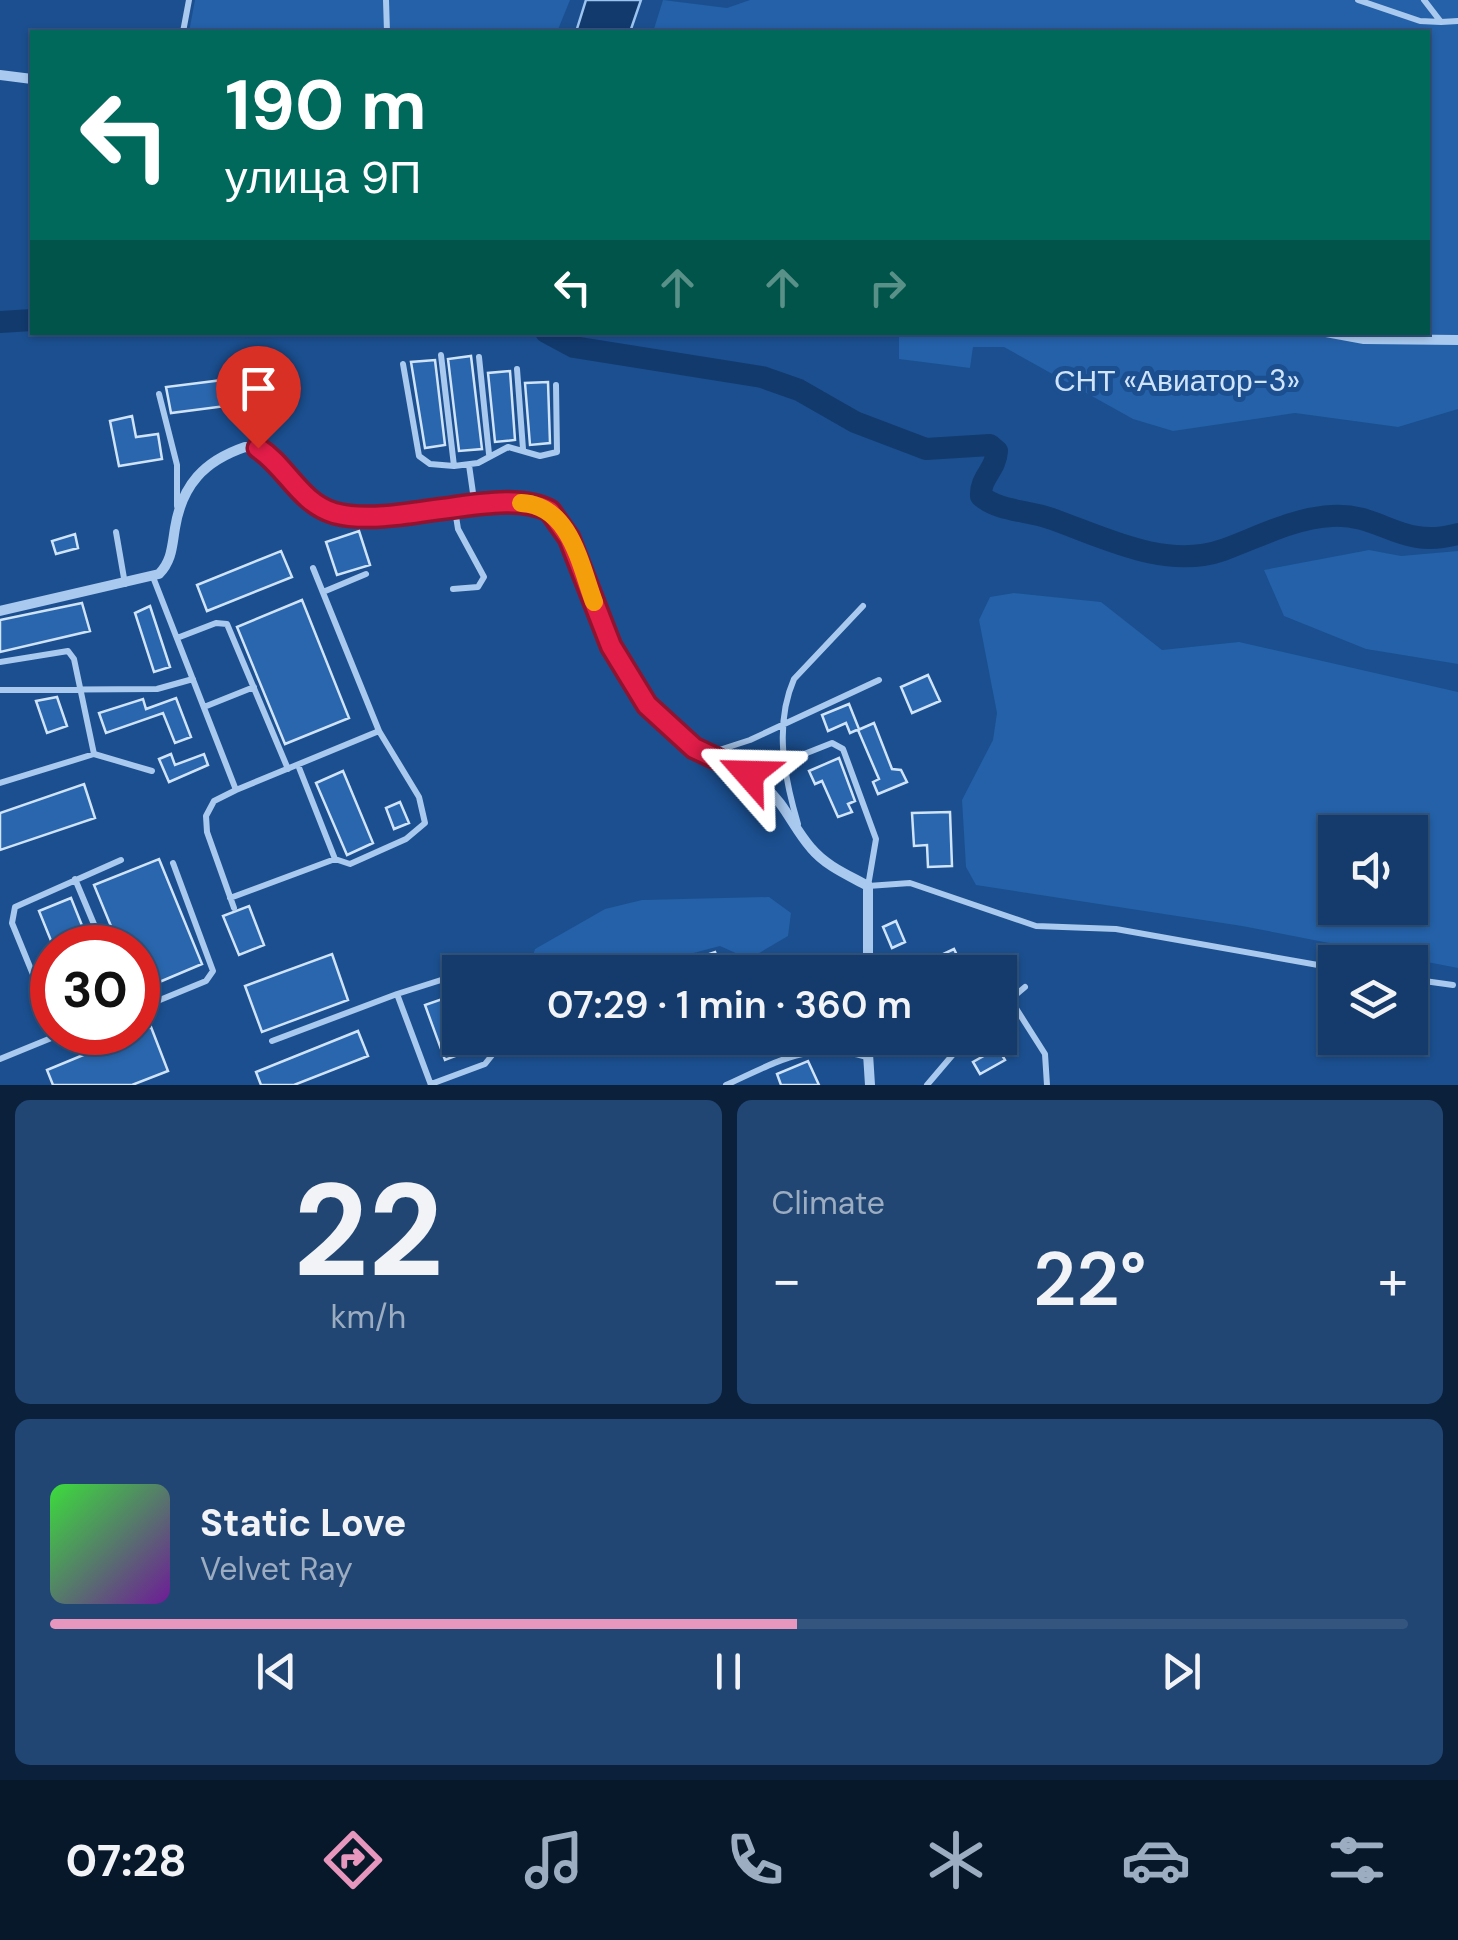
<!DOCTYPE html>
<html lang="en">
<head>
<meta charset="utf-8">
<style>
  body { margin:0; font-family:"DM Sans",sans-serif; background:#214673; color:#f1f3f6; height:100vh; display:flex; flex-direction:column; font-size:38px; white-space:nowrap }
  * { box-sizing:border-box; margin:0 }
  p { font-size:32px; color:#9dadc1 }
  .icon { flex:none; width:55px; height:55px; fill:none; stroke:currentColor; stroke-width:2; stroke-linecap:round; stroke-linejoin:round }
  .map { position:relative; height:1085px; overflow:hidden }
  .panel { display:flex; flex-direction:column; gap:15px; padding:15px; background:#0b203b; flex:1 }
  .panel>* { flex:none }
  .hud { position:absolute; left:30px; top:30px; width:1400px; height:305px; border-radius:0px; box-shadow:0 2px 8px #0004,0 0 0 2px #33557e; background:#00695c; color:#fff; overflow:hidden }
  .tools { position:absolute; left:1318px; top:815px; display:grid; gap:20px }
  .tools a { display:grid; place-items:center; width:110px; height:110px; border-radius:0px; background:#143b6b; box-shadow:0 2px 8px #0004,0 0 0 2px #33557e; font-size:50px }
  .speed { position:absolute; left:30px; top:925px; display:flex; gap:20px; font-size:50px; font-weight:700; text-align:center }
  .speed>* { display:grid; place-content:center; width:130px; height:130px; border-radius:50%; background:#143b6b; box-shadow:0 2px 8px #0004,0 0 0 2px #33557e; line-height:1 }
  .speed .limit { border:15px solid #d22; background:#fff; color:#111 }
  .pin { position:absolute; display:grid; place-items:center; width:85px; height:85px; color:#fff; margin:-102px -42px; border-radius:50% 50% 50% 0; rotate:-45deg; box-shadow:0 0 10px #0007 }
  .pin .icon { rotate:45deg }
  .me { position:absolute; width:110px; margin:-55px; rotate:295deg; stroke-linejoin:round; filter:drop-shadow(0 0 8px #0008) }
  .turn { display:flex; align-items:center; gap:35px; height:210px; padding:0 30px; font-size:45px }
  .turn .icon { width:130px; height:130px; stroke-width:2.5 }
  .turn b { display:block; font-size:70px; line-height:85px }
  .lanes { display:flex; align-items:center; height:95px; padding:0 30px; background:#0003; justify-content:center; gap:50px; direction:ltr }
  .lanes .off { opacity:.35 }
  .big { font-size:75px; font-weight:600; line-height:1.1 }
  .panel .tile { flex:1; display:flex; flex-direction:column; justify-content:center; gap:15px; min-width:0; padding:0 35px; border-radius:15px; background:#214673 }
  .panel .dial { align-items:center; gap:0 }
  .dial b { font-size:130px; line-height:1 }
  .song { display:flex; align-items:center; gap:30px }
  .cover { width:120px; height:120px; border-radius:15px; background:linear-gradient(135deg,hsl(120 70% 55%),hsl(280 70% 35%)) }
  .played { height:10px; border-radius:5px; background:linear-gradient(90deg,#e797bd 55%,#33557e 55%) }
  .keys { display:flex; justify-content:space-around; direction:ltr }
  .heat { display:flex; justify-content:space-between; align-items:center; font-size:55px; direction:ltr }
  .panel .tiles { flex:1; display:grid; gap:15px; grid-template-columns:1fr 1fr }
  .tile:last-child { grid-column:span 2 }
  .trip { position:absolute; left:442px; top:955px; width:575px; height:100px; border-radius:0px; background:#143b6b; box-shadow:0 2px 8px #0004,0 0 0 2px #33557e; font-weight:600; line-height:100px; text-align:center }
  .menu { display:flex; height:160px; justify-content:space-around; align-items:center; background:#08182b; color:#9dadc1 }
  .menu .icon { width:70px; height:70px }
  .menu .current { color:#e797bd }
  .menu b { font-size:45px; color:#f1f3f6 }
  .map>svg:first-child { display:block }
</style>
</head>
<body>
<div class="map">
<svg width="1458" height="1085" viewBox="0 0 1458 1085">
  <rect width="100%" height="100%" fill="#1b4f8f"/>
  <!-- green -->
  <path fill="#2461a8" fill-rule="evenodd" d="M 195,0 L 570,0 L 557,32 L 189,32 Z
    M 663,0 L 727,8 L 750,0 L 1458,0 L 1458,409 L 1398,427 L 1295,413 L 1173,431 L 1133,419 L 1004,347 L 973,347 L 970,368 L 899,359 L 899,333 L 1428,332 L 1428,32 L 653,32 Z
    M 1369,550 L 1401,556 L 1458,551 L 1458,664 L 1366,649 L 1284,616 L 1264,570 Z
    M 1014,593 L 1101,602 L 1162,650 L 1239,642 L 1458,692 L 1458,968 L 1242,926 L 976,885 L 966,867 L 962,800 L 993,740 L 997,713 L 979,620 L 990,597 ZM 1410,832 L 1410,908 L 1335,908 L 1335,832 Z
    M 769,897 L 791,913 L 788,936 L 749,959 L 720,946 L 682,956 L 650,958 L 625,972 L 528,972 L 535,949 L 605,909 L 642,900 Z"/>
  <!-- water -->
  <path fill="#123a6d" stroke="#9cc4f0" stroke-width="2.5" d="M 586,0 L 641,0 L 630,32 L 576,32 Z"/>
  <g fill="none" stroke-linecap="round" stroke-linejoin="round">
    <!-- river -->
    <path stroke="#123a6d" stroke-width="22" d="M 0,322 L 32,320
      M 546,332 L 574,347 L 762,377 L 799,390 L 855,422 L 926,449 L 990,445 L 997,451 C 996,470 980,477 981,496 C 999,512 1029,510 1052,519 C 1105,538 1166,570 1223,550 C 1259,537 1293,518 1332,516 C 1383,513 1399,550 1458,534"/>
  </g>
  <!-- building -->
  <path fill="#2a66ad" stroke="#cfe3fa" stroke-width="2.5" d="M 471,356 L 482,449 L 459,451 L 448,359 Z
    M 435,360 L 445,445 L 425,448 L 411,362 Z
    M 510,371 L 515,440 L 495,442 L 488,373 Z
    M 223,380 L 226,406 L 171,413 L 166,387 Z
    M 548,382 L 550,443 L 530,445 L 525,383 Z
    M 132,416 L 136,437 L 158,434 L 162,459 L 119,466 L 110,421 Z
    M 359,531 L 370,565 L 337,575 L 326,542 Z
    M 75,534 L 78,548 L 56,554 L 52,541 Z
    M 281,551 L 292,577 L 207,611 L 197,585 Z
    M 302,600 L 349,718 L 285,744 L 237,627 Z
    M 82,603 L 90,631 L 0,652 L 0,620 Z
    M 150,606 L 170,667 L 154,672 L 135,613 Z
    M 928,675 L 940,701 L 912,713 L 901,687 Z
    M 57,697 L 67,726 L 47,733 L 36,701 Z
    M 176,698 L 191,737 L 175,743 L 163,713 L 106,733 L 99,713 L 143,699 L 146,709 Z
    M 849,704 L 859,729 L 850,733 L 846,723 L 828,731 L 822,715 Z
    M 874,723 L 892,769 L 901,770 L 907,782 L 878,794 L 873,782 L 879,779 L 858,730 Z
    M 171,754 L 175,765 L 204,754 L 208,765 L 169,782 L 159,759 Z
    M 839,758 L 855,801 L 848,804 L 852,812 L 838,817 L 822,781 L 815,784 L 809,771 Z
    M 343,771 L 373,843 L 347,855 L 316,783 Z
    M 84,784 L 95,818 L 0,850 L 0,813 Z
    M 400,802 L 409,823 L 394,829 L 386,808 Z
    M 950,812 L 952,866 L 928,867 L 927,845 L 914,846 L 912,813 Z
    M 159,859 L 202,964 L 138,991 L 138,948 L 120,948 L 94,885 Z
    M 71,898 L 91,948 L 54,948 L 39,911 Z
    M 249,906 L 264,945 L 239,955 L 223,916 Z
    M 896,921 L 905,942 L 892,948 L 883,927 Z
    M 954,949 L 965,972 L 932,972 L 948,965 L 943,954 Z
    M 715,952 L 722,972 L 659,972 L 659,971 Z
    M 332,954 L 348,1000 L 262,1032 L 245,986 Z
    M 451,996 L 460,1020 L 460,1038 L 466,1038 L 471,1050 L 445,1060 L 425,1005 Z
    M 151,1027 L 168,1071 L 132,1085 L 53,1085 L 47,1070 Z
    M 358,1031 L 368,1056 L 294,1085 L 261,1085 L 256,1072 Z
    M 998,1048 L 1005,1060 L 980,1074 L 973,1062 Z
    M 808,1061 L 819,1085 L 781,1085 L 777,1074 Z"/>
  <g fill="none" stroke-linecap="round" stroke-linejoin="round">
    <!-- service -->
    <path stroke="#a9c9ee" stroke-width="6" d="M 386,0 L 387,32
      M 1358,0 L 1420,21 L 1441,22
      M 1424,0 L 1441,22 L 1458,21
      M 183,32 L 189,0
      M 479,357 L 489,454
      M 403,364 L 419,456 L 430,464 L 454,466 L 441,355
      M 517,369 L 523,449
      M 159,394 L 177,465 L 177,506
      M 469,465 L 475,507
      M 454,466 L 478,463 L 508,447 L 540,456 L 557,452 L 556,385
      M 116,532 L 125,584
      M 153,577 L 236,790 L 214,801 L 206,816 L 207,832 L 234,908
      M 453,589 L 478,587 L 484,577 L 458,529 L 455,510
      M 323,592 L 366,574
      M 177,638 L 216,623 L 227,624 L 288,769
      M 0,662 L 68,651 L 74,659 L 94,754
      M 0,690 L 157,689 L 193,679
      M 204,707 L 254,687
      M 710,753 L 750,740 L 879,680
      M 784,762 L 832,743 L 843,749 L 876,839 L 868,886 L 910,883 L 1036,926 L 1116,929 L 1335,968
      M 298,765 L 335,859 L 350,864 L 406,839 L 425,823 L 419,797 L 379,731
      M 0,783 L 94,754 L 152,771
      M 236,790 L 379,731 L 313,568
      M 798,824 C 784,777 774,725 794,679 L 863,606
      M 75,879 L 104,948
      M 230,898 L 335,859
      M 768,972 L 797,965 L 868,961
      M 1410,979 L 1453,985
      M 397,994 L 460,974
      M 1010,999 L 1045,1054 L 1047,1085
      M 1000,1008 L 1025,987
      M 138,1009 L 206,981 L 213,971 L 173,863
      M 52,1021 L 12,923 L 15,907 L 121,860
      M 272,1041 L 397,994 L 431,1085
      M 0,1059 L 66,1032
      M 431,1084 L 485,1064 L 493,1054 L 490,1038
      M 726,1085 C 779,1061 808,1041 867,1057
      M 927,1085 L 967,1038"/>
    <!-- minor -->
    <path stroke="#a9c9ee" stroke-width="10" d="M 0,75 L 32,79
      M 1326,332 L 1364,339 L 1458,340
      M 0,611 L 159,574 C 172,561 172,546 175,528 C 182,485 204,461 245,447 C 283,450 296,499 331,511 C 379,528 467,507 519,503 C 545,504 557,516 569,538 C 597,602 612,679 667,728 C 696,754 736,760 765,787 C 785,804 794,829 811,848 C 826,866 848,875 868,886 L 868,972
      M 867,1038 L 870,1085"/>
  </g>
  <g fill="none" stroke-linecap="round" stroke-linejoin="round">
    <!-- route casing -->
    <g stroke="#92132f" stroke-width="25">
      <path id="route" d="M 258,448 C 286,466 300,503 334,513 C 396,530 500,484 550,511 L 569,538 L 611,646 L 647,705 L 694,748 L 749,774"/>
    </g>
    <!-- route -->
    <use href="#route" stroke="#e11d48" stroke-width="18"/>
    <!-- slow -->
    <path stroke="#f59e0b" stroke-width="18" d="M 521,503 C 570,505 580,564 594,602"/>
  </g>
  <g text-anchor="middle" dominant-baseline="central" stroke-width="10" stroke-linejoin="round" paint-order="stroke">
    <!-- park labels -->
    <g font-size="30" fill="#cfe3fa" stroke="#1b4f8f">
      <text x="1177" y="380">СНТ «Авиатор-3»</text>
    </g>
  </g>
</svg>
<div class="tools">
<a><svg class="icon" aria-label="sound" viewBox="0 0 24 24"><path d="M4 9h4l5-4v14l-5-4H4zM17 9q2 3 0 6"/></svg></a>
<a><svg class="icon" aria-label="layers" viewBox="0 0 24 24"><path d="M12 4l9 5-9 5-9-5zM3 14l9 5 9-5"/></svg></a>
</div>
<div class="speed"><div class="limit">30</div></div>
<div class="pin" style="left:258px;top:448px;background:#d93025"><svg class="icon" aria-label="arrive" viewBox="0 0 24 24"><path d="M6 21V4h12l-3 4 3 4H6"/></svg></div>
<svg class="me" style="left:749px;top:774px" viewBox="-20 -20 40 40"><path d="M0-17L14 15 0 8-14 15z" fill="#e11d48" stroke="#fff" stroke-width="4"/></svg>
<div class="trip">07:29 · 1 min · 360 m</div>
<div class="hud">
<div class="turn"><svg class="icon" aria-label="left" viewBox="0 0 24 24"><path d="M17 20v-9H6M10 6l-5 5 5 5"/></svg><div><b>190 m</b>улица 9П</div></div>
<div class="lanes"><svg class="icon" aria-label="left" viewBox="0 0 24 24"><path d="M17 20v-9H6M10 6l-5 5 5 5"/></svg><svg class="icon off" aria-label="ahead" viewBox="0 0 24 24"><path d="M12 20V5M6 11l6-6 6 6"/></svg><svg class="icon off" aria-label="ahead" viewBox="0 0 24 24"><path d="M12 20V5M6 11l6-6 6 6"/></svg><svg class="icon off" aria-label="right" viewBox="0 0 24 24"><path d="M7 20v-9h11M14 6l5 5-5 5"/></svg></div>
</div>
</div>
<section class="panel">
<div class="tiles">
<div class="tile dial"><b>22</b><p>km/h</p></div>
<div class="tile"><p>Climate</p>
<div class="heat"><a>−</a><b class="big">22°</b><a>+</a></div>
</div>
<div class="tile">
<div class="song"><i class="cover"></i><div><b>Static Love</b><p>Velvet Ray</p></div></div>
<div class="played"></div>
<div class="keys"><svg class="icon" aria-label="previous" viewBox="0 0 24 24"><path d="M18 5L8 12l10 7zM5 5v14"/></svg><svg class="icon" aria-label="pause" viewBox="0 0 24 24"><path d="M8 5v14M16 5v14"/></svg><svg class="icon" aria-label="next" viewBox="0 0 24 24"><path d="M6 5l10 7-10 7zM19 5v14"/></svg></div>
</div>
</div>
</section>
<nav class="menu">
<b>07:28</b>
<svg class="icon current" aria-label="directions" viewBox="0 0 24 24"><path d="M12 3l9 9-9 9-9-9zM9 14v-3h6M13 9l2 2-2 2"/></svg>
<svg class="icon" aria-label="music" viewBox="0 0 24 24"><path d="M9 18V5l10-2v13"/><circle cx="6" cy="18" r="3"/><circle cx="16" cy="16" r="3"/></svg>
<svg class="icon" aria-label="phone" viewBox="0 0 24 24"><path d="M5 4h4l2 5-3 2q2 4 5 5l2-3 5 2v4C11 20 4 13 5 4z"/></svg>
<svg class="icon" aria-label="climate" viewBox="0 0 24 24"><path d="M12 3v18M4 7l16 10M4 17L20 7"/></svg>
<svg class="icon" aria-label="car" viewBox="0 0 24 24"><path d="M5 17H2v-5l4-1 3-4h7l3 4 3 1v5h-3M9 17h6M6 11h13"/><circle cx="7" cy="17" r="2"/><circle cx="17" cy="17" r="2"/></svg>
<svg class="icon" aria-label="filters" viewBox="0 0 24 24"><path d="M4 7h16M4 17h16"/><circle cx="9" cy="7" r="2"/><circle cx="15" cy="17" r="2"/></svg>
</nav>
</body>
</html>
